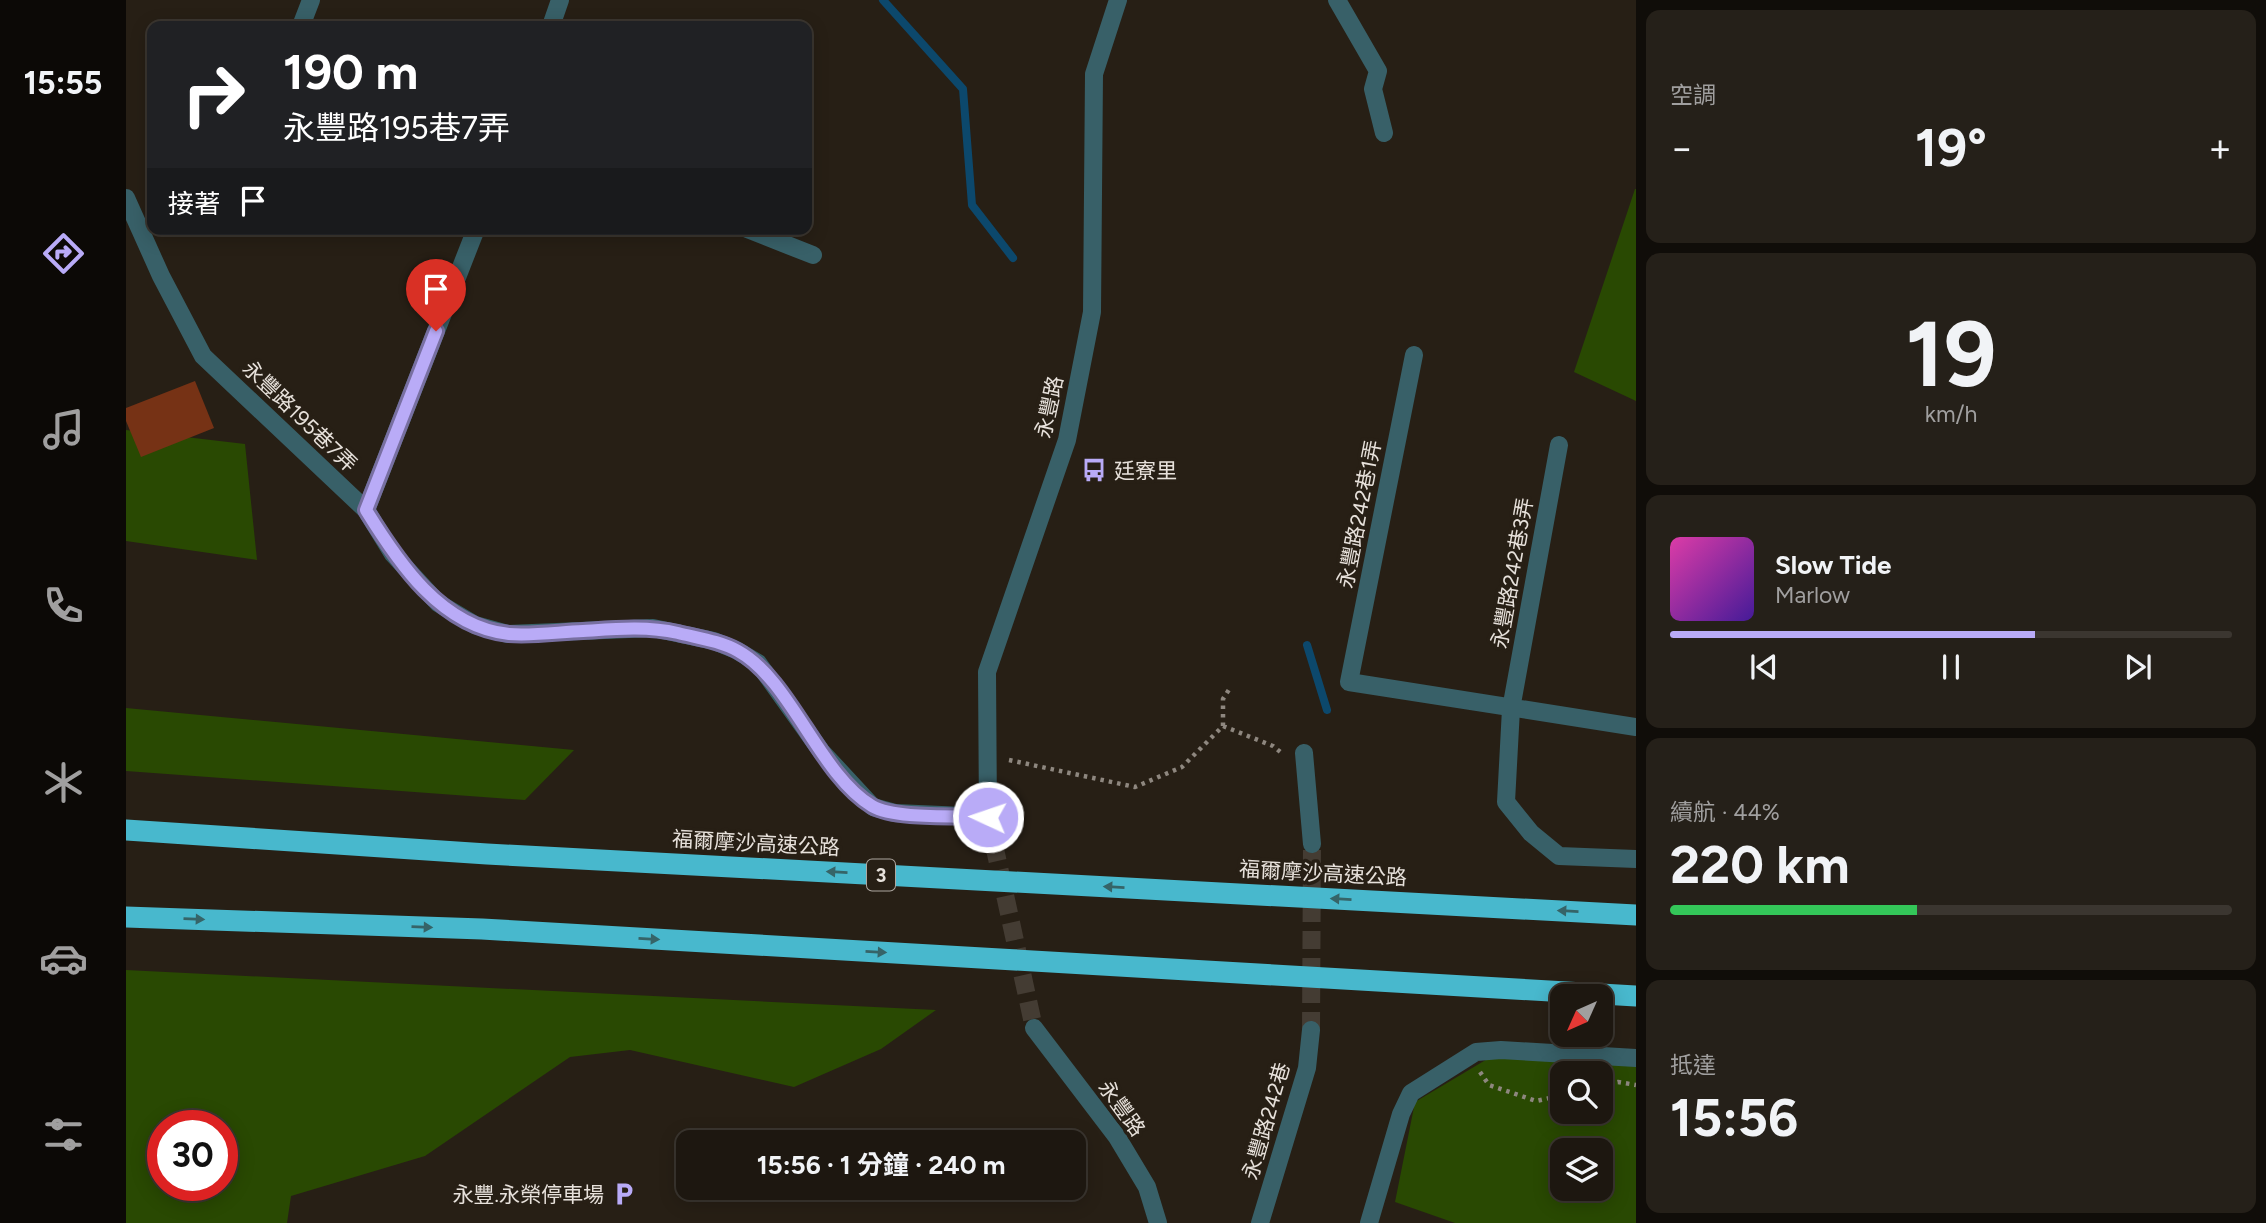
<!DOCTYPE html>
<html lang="zh-TW">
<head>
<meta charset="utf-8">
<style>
  body { margin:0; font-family:Figtree,"Noto Sans TC",sans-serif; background:#252019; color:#f1f3f6; height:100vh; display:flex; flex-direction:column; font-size:26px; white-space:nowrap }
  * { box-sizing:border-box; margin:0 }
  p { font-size:23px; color:#a09f9f }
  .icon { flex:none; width:38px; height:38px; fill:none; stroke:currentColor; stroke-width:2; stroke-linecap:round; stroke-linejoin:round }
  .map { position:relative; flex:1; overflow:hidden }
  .side { display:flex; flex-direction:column; gap:10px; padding:10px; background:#100d09; width:630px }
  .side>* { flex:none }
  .guide { position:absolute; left:21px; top:21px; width:665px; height:214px; border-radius:14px; box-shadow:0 4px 18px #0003,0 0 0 2px #3b3630; background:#202124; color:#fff; overflow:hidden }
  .needle { width:46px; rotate:225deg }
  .tools { position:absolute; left:1424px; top:984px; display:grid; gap:14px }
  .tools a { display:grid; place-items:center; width:63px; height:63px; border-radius:14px; background:#1d1710; box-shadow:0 4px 18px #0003,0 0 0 2px #3b3630; font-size:35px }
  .speed { position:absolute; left:21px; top:1110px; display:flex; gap:14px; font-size:35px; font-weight:700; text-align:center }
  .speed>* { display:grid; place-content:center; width:91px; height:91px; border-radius:50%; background:#1d1710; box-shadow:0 4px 18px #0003,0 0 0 2px #3b3630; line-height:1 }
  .speed .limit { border:10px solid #d22; background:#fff; color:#111 }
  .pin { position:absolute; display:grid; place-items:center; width:60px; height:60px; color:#fff; margin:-72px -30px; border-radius:50% 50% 50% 0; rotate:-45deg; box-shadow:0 0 7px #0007 }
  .pin .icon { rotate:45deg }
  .me { position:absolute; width:77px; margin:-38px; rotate:273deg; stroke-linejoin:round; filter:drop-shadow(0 0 5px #0008) }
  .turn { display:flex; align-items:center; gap:24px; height:147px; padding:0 21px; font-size:32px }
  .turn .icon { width:91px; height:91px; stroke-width:2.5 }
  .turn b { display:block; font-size:49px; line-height:60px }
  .then { display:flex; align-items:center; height:66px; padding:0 21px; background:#0003; gap:14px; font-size:26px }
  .big { font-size:52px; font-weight:700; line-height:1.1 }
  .side .widget { flex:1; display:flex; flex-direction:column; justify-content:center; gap:10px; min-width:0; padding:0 24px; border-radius:14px; background:#252019 }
  .side .dial { align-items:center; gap:0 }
  .dial b { font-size:91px; line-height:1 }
  .song { display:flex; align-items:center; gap:21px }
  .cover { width:84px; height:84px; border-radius:10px; background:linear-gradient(135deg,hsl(320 70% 55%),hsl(260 70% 35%)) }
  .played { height:7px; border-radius:4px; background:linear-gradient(90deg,#b9abf7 65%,#3b3630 65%) }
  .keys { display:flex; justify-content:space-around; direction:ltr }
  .heat { display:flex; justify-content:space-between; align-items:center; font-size:38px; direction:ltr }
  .charge { height:10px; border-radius:5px; background:linear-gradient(90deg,#34c759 44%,#3b3630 0) }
  .trip { position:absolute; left:550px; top:1130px; width:410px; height:70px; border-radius:14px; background:#1d1710; box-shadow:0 4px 18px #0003,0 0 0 2px #3b3630; font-weight:700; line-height:70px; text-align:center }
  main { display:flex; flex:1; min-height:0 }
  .tab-bar { display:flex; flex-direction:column; width:126px; justify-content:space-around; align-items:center; background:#0c0906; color:#a09f9f }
  .tab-bar .icon { width:49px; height:49px }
  .tab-bar .selected { color:#b9abf7 }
  .tab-bar b { font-size:32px; color:#f1f3f6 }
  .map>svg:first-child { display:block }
</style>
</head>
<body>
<main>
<nav class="tab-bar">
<b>15:55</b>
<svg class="icon selected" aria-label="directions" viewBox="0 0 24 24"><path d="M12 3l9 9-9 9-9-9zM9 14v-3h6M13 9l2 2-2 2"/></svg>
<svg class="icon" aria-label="music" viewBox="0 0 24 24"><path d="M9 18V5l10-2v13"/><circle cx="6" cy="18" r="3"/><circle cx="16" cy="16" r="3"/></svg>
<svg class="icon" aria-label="phone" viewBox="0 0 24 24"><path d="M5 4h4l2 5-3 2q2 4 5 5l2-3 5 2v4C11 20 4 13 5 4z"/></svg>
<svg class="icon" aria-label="climate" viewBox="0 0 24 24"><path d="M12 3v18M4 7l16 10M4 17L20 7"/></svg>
<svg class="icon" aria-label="car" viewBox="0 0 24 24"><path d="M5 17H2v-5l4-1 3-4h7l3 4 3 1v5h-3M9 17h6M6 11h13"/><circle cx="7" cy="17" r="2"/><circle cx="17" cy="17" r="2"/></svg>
<svg class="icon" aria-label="filters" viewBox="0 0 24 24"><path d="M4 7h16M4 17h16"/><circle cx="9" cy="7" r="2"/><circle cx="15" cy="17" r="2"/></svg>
</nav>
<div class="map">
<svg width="1510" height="1223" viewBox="0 0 1510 1223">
  <rect width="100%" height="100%" fill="#271f15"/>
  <!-- green -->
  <path fill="#294902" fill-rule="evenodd" d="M 1509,189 L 1510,189 L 1510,401 L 1448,372 Z
    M 0,430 L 119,444 L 131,560 L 0,541 Z
    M 0,708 L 448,750 L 399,800 L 0,771 Z
    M 0,970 L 810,1010 L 755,1049 L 668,1087 L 504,1050 L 444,1057 L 299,1156 L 165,1196 L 161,1223 L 0,1223 ZM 37,1125 L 96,1125 L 96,1185 L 37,1185 Z
    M 1368,1055 L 1510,1064 L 1510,1223 L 1329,1223 L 1269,1202 L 1289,1102 ZM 1437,1073 L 1475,1073 L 1475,1111 L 1437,1111 ZM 1437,1150 L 1475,1150 L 1475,1188 L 1437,1188 Z"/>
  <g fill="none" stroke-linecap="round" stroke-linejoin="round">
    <!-- stream -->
    <path stroke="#0c486c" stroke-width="8" d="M 757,0 L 837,89 L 846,205 L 887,258
      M 1181,645 L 1201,710"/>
  </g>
  <!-- building -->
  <path fill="#763215" d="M 69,381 L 88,428 L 15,457 L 0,421 L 0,408 Z"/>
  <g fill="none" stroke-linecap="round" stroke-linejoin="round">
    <!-- minor-tunnel -->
    <path stroke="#443c33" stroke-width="18" stroke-dasharray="18 9" stroke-linecap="butt" d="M 862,817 L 908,1028
      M 1185,1030 L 1186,844"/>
    <!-- path -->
    <path stroke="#8e877f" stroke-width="4.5" stroke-dasharray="3.5 5" stroke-linecap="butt" d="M 1097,726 L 1097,699 L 1104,688
      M 883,760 L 1009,787 L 1056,767 L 1097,726 L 1147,746 L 1158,755
      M 1354,1072 L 1363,1085 L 1410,1101 L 1437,1095
      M 1475,1086 L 1492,1082 L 1510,1085"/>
    <!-- minor -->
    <path stroke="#386068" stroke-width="18" d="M 1211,0 L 1252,71 L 1247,89 L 1258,133
      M 175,26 L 185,0
      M 425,26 L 434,0
      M 0,198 L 35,276 L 77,356 L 240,510 L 267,554 L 312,603 L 349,625 L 382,634 L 527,628 L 588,641 L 610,650 L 632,663 L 695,751 L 747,807 L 769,813 L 862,817 L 861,672 L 941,440 L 966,312 L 968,74 L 992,0
      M 621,229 L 687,255
      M 1288,355 L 1223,682 L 1510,727
      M 1433,445 L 1385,709 L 1380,802 L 1405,833 L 1433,856 L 1510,859
      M 240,510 L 350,229
      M 1178,753 L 1186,844
      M 908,1028 L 991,1137 L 1021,1187 L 1032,1223
      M 1134,1223 L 1181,1068 L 1185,1030
      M 1243,1223 L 1275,1114 L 1285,1093 L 1350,1052 L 1375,1050 L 1510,1058"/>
    <!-- highway -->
    <path stroke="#48b8cd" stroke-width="21" d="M 0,830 L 361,854 L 1510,915
      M 0,917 L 356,929 L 1510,996"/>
  </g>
  <!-- one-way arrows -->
  <defs><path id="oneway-solid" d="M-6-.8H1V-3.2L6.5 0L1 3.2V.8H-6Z" transform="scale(1.75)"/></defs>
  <g fill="#366468">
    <use href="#oneway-solid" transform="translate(711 872) rotate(-177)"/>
    <use href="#oneway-solid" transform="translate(988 887) rotate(-177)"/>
    <use href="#oneway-solid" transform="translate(1215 899) rotate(-177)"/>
    <use href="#oneway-solid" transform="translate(1442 911) rotate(-177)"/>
    <use href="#oneway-solid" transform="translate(68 919) rotate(2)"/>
    <use href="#oneway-solid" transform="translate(296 927) rotate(2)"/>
    <use href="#oneway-solid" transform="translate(523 939) rotate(3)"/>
    <use href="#oneway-solid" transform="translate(750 952) rotate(3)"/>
  </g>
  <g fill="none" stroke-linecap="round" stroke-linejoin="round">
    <!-- route casing -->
    <g stroke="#786fa1" stroke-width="18">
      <path id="route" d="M 310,331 L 240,510 C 272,562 315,627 383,634 C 406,636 433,632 457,631 C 489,629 520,626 552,633 C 572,638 594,641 612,651 C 665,680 693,774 746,806 C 770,820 833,815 862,817"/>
    </g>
    <!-- route -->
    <use href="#route" stroke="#b9abf7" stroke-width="12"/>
  </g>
  <!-- icons -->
  <defs>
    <g id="bus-bare" transform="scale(1.89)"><path d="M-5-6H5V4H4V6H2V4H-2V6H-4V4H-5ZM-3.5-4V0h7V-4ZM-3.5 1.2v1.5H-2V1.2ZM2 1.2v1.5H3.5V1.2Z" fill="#b9abf7" stroke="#271f15" stroke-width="2.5" paint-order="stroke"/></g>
    <g id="parking-bare" transform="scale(1.89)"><path d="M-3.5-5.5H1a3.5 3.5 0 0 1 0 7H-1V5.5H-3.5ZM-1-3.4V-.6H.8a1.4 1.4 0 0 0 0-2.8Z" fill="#b9abf7" stroke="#271f15" stroke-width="2.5" paint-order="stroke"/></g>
  </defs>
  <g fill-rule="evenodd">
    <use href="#bus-bare" x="968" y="470"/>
    <use href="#parking-bare" x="498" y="1194"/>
  </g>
  <g text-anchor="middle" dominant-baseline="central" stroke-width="7" stroke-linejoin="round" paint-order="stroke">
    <!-- shield labels -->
    <rect fill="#271f15" stroke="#ada7a0" stroke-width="2" x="741" y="859.5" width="28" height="31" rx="5"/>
    <g font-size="19" font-weight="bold" fill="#e7e1db">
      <text x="755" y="875">3</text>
    </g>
    <!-- street labels -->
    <g font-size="21" fill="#e7e1db" stroke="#271f15">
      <text transform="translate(923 407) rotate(-78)">永豐路</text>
      <text transform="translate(174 416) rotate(44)">永豐路195巷7弄</text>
      <text transform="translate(1233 514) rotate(-79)">永豐路242巷1弄</text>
      <text transform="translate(1386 573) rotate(-80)">永豐路242巷3弄</text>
      <text transform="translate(630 843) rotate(3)">福爾摩沙高速公路</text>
      <text transform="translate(1197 873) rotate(3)">福爾摩沙高速公路</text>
      <text transform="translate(996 1108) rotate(54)">永豐路</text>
      <text transform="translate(1140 1121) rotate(-74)">永豐路242巷</text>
    </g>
    <!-- poi labels -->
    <g font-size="21" fill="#e7e1db" stroke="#271f15" text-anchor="start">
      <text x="988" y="470">廷寮里</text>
      <text x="478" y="1194" text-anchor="end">永豐.永榮停車場</text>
    </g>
  </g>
</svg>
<div class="tools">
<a><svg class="needle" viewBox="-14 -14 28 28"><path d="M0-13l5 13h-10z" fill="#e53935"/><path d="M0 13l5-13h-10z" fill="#a09f9f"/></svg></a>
<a><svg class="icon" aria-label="search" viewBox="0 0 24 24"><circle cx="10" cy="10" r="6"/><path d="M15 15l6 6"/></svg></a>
<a><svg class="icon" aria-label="layers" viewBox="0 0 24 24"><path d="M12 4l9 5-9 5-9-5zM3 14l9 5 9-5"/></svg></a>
</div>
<div class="speed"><div class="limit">30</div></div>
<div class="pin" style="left:310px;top:331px;background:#d93025"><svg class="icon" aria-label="arrive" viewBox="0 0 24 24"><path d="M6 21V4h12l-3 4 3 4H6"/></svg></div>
<svg class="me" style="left:862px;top:817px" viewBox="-20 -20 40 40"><circle r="17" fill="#b9abf7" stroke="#fff" stroke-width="3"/><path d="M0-11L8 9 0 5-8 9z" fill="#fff"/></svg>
<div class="trip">15:56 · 1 分鐘 · 240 m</div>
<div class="guide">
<div class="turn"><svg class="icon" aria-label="right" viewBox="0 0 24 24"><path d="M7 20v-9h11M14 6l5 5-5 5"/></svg><div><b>190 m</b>永豐路195巷7弄</div></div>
<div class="then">接著<svg class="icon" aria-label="arrive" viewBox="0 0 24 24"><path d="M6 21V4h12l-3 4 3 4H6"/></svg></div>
</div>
</div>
<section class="side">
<div class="widget"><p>空調</p>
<div class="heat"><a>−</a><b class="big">19°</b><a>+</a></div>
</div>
<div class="widget dial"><b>19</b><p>km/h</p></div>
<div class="widget">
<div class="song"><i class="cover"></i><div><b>Slow Tide</b><p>Marlow</p></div></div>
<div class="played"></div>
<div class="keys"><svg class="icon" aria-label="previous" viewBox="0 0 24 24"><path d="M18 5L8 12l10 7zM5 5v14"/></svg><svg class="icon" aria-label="pause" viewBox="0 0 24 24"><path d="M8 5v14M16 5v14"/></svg><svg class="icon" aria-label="next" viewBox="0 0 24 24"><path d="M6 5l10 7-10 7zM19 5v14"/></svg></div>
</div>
<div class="widget"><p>續航 · 44%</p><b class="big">220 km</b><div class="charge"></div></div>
<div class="widget"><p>抵達</p><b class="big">15:56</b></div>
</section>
</main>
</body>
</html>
